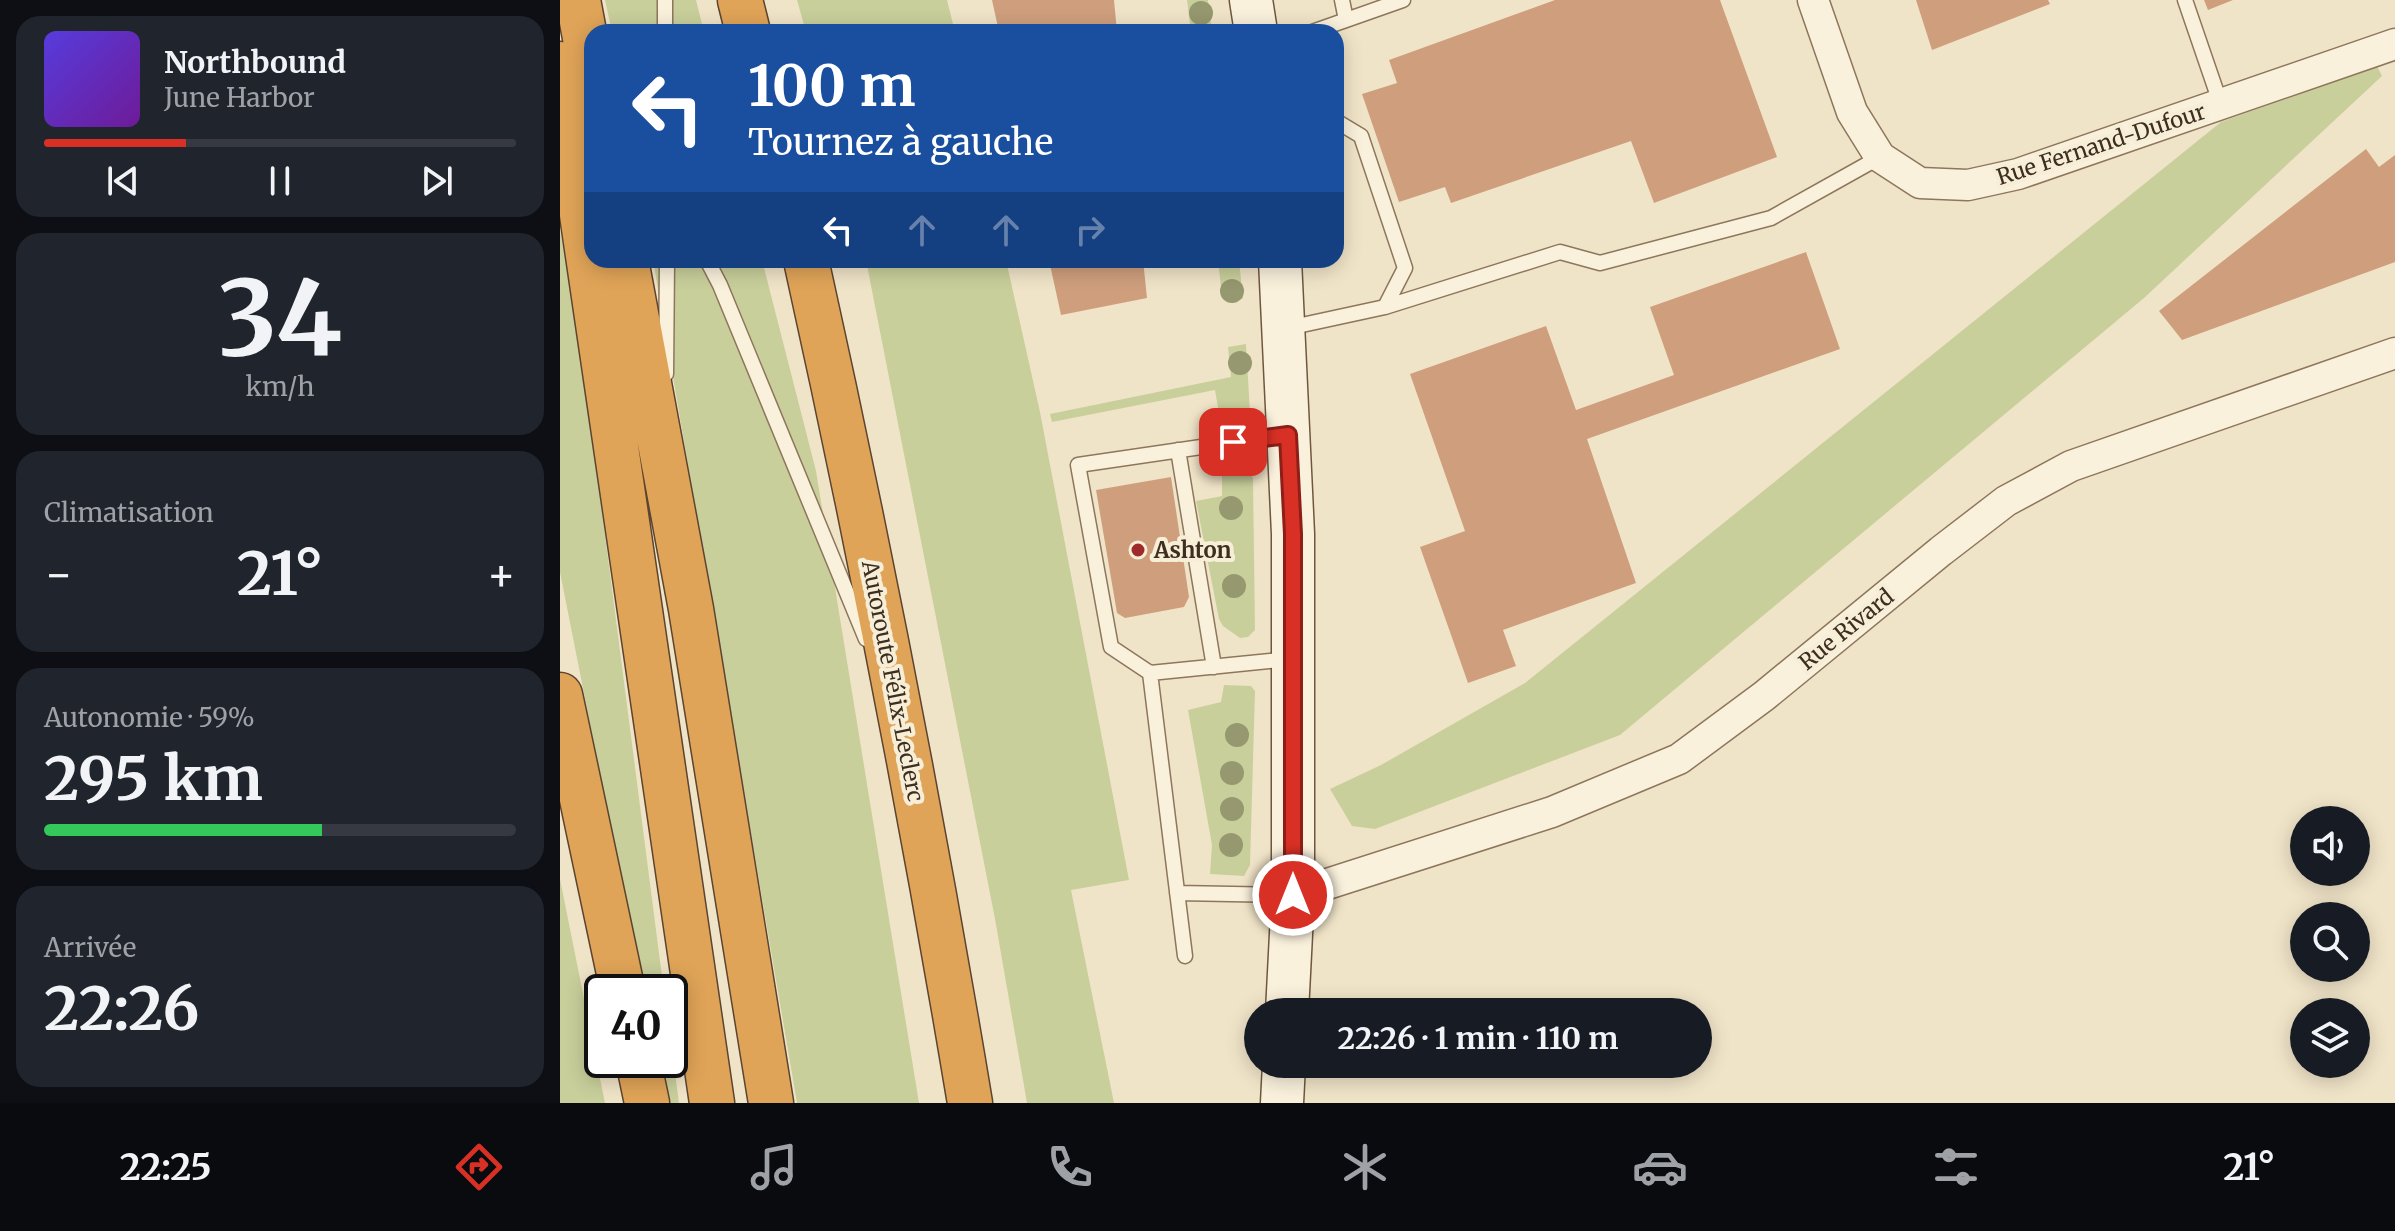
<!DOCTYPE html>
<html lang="fr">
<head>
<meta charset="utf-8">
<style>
  body { margin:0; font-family:Merriweather,serif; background:#20242c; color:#f1f3f6; height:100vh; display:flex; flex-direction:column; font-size:30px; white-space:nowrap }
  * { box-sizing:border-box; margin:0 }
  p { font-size:26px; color:#9ea1a6 }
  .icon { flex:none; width:44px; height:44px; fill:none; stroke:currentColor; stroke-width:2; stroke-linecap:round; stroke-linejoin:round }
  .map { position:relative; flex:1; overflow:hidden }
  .panel { display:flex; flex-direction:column; gap:16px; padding:16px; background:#0d0f14; width:560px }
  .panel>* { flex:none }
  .guide { position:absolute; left:24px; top:24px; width:760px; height:244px; border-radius:24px; box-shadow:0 4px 20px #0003; background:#1a4fa0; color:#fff; overflow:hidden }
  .tools { position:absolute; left:1730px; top:806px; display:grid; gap:16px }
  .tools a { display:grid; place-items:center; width:80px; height:80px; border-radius:50%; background:#171b24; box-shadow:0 4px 20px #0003; font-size:40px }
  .speed { position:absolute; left:24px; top:974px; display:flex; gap:16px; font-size:40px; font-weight:700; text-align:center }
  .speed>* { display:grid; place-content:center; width:104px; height:104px; border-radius:50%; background:#171b24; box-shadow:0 4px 20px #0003; line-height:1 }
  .speed .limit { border:4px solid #111; border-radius:12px; background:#fff; color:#111 }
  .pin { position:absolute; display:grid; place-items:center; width:68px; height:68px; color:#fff; margin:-34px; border-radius:16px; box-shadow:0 4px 12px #0006 }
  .me { position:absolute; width:88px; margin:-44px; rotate:0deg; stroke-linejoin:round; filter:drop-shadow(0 0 6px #0008) }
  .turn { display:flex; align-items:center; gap:28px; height:168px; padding:0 32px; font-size:36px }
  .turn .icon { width:104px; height:104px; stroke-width:2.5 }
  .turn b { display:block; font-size:56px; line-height:68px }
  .lanes { display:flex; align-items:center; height:76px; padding:0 32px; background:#0003; justify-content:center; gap:40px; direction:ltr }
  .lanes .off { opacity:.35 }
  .big { font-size:60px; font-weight:700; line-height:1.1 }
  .panel .card { flex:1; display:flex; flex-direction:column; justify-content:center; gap:12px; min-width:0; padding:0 28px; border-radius:24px; background:#20242c }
  .panel .dial { align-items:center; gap:0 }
  .dial b { font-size:104px; line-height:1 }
  .song { display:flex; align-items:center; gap:24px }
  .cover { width:96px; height:96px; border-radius:12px; background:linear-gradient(135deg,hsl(250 70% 55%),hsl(280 70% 35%)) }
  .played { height:8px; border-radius:4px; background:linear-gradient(90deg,#d93025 30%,#363941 30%) }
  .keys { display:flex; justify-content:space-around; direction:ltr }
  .heat { display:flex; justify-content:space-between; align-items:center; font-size:44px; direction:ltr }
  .charge { height:12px; border-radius:6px; background:linear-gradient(90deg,#34c759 59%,#363941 0) }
  .trip { position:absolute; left:684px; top:998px; width:468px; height:80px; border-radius:40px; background:#171b24; box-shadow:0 4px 20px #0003; font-weight:700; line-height:80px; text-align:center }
  .dock { display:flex; height:128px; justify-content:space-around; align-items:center; background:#090b0e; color:#9ea1a6 }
  .dock .icon { width:56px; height:56px }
  .dock .selected { color:#d93025 }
  .dock b { font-size:36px; color:#f1f3f6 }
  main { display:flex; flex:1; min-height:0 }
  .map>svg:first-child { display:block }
</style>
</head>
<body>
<main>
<section class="panel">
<div class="card">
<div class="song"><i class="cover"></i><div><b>Northbound</b><p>June Harbor</p></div></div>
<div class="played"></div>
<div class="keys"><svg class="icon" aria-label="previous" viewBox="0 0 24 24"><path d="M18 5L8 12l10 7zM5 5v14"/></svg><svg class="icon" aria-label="pause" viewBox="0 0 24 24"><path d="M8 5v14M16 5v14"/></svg><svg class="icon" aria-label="next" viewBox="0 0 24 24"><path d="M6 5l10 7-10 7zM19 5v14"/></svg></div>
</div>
<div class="card dial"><b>34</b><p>km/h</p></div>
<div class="card"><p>Climatisation</p>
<div class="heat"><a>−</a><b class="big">21°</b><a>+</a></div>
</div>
<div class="card"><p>Autonomie · 59%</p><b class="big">295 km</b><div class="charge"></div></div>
<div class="card"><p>Arrivée</p><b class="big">22:26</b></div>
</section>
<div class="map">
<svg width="1835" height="1103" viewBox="0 0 1835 1103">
  <rect width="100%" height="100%" fill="#f0e4c8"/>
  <!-- green -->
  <path fill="#c9cf9b" d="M 45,0 L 136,0 L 144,32 L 52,32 Z
    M 237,0 L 387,0 L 395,32 L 246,32 Z
    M 627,0 L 648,0 L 652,32 L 631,32 Z
    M 1817,66 L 1822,76 L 1584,298 L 1060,735 L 815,829 L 792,826 L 770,789 L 821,765 L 965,683 L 1661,122 Z
    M 0,230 L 19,333 L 104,992 L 83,992 L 0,572 Z
    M 93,260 L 202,260 L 256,471 L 359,1103 L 237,1103 Z
    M 306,260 L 446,260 L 480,412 L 569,880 L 511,890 L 554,1103 L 467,1103 L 435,919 Z
    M 658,260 L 679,260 L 683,299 L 667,300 L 662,296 Z
    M 686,344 L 690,413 L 685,422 L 664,422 L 660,419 L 655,390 L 492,422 L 490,414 L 671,377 L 668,347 Z
    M 687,470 L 693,478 L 695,630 L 688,637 L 680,638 L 663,626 L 659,619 L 636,501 L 662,496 L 662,473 Z
    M 664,685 L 691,686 L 695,691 L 690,865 L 684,876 L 650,874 L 652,845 L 628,710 L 661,702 Z
    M 0,879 L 45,1103 L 0,1103 Z
    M 110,1035 L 119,1103 L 106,1103 L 97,1060 L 110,1060 Z"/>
  <!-- building -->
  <path fill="#cf9f7d" d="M 432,0 L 554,0 L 557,32 L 439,32 Z
    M 995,0 L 1160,0 L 1217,157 L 1094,203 L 1071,141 L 891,203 L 885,187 L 839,202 L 802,94 L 837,83 L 829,60 Z
    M 1356,0 L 1488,0 L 1490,4 L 1372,50 Z
    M 1644,0 L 1673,0 L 1648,10 Z
    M 1806,149 L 1819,167 L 1835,155 L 1835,262 L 1622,340 L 1599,311 Z
    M 1246,252 L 1280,349 L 1027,439 L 1076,583 L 943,630 L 956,666 L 908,683 L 860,547 L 905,531 L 850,374 L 986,326 L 1016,410 L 1114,375 L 1090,307 Z
    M 489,260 L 583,260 L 587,298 L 501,315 Z
    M 611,477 L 629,597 L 624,607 L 565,618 L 557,613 L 536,490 Z"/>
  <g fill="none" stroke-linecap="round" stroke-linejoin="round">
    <!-- lane casing -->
    <g stroke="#8d765c" stroke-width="17">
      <path id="lane" d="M 105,0 L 105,32
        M 782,0 L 786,20
        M 1625,0 L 1661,105
        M 752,32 L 843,0
        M 147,260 L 160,285 L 306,639
        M 825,307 L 1000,252 L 1040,263 L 1211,218 L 1320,157
        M 728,328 L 825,307 L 845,268 L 801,136 L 776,121
        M 106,374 L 107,260
        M 723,435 L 518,465 L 551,647 L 590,673 L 729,659
        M 618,450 L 654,667
        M 590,673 L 625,956
        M 617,893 L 729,895"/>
    </g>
    <!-- street casing -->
    <g stroke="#8d765c" stroke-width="33">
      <path id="street" d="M 1253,0 L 1292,112 L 1320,157 L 1360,183 L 1408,185 L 1458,174 L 1835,44
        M 733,895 L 992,812 L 1119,759 L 1204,696 L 1381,551 L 1446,501 L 1511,466 L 1835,353"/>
    </g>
    <!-- secondary casing -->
    <g stroke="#6f573f" stroke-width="45">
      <path id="secondary" d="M 691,0 L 696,32
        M 720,260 L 733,534 L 733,895 L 727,1012
        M 722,1103 L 724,1064"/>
    </g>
    <!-- highway casing -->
    <g stroke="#5b4430" stroke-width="47">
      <path id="highway" d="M 18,0 L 32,75
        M 180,0 L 188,32
        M 0,64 L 152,1103
        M 66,260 L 131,609 L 211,1103
        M 246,260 C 308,539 363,821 410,1103
        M 0,695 L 63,992
        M 78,1060 L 87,1103"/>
    </g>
    <!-- lane -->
    <use href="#lane" stroke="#faf1dc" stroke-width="14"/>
    <!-- street -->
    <use href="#street" stroke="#faf1dc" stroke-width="30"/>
    <!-- secondary -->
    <use href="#secondary" stroke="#faf1dc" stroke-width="42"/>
    <!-- highway -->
    <use href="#highway" stroke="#e0a458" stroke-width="44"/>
  </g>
  <!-- trees -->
  <g fill="#96986f">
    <circle cx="641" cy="13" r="12"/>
    <circle cx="672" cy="291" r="12"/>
    <circle cx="680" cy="363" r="12"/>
    <circle cx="671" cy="508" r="12"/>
    <circle cx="674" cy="586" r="12"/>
    <circle cx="677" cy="735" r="12"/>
    <circle cx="672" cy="773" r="12"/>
    <circle cx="672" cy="809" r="12"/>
    <circle cx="671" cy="845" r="12"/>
  </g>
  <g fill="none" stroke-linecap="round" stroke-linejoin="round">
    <!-- route casing -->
    <g stroke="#8d1f18" stroke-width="20">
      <path id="route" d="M 673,442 L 728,435 L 733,534 L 733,895"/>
    </g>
    <!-- route -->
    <use href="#route" stroke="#d93025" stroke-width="14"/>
  </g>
  <!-- markers -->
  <circle fill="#9e2a2b" stroke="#f7eed8" stroke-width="3" cx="578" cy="550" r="8"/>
  <g text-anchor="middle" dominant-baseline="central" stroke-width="8" stroke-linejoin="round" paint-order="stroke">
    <!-- street labels -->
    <g font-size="22" fill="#3d2e20" stroke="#f7eed8">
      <text transform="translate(1541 144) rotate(-18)">Rue Fernand-Dufour</text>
      <text transform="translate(1286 629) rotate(-39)">Rue Rivard</text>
      <text transform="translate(333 681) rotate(79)">Autoroute Félix-Leclerc</text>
    </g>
    <!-- poi labels -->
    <g font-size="22" font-weight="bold" fill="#3d2e20" stroke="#f7eed8" text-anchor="start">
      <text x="594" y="550">Ashton</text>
    </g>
  </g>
</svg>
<div class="tools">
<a><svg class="icon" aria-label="sound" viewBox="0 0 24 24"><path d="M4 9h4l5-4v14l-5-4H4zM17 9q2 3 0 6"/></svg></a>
<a><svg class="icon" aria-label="search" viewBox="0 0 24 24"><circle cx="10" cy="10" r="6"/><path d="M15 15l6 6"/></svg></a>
<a><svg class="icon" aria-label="layers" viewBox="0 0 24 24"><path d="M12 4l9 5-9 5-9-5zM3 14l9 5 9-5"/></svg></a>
</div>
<div class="speed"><div class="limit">40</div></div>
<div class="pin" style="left:673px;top:442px;background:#d93025"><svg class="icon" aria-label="arrive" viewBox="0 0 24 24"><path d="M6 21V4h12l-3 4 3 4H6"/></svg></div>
<svg class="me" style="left:733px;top:895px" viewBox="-20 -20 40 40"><circle r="17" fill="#d93025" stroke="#fff" stroke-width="3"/><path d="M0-11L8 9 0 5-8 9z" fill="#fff"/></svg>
<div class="trip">22:26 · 1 min · 110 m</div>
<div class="guide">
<div class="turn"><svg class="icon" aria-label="left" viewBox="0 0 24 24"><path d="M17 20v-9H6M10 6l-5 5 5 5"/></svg><div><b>100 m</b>Tournez à gauche</div></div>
<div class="lanes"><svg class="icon" aria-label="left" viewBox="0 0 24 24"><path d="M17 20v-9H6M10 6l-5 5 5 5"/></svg><svg class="icon off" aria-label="ahead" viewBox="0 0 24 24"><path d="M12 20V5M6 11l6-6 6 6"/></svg><svg class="icon off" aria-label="ahead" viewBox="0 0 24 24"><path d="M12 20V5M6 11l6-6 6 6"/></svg><svg class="icon off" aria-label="right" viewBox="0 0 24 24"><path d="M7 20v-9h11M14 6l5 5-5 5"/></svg></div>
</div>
</div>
</main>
<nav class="dock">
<b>22:25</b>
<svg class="icon selected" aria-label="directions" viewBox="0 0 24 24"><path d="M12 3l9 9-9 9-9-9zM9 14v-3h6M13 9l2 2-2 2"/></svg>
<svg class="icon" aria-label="music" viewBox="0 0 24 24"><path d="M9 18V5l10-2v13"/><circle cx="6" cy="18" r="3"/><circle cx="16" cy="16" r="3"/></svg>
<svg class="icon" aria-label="phone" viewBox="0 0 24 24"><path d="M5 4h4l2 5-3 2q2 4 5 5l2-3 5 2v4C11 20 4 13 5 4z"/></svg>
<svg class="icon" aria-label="climate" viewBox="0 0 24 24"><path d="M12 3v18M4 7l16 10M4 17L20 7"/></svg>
<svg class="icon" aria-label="car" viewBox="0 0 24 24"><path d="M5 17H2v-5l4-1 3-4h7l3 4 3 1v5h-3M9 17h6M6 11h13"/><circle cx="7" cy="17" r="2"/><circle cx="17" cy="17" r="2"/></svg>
<svg class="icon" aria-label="filters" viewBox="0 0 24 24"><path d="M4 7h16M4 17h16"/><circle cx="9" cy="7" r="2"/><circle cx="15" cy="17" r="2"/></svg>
<b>21°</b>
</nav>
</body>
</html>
